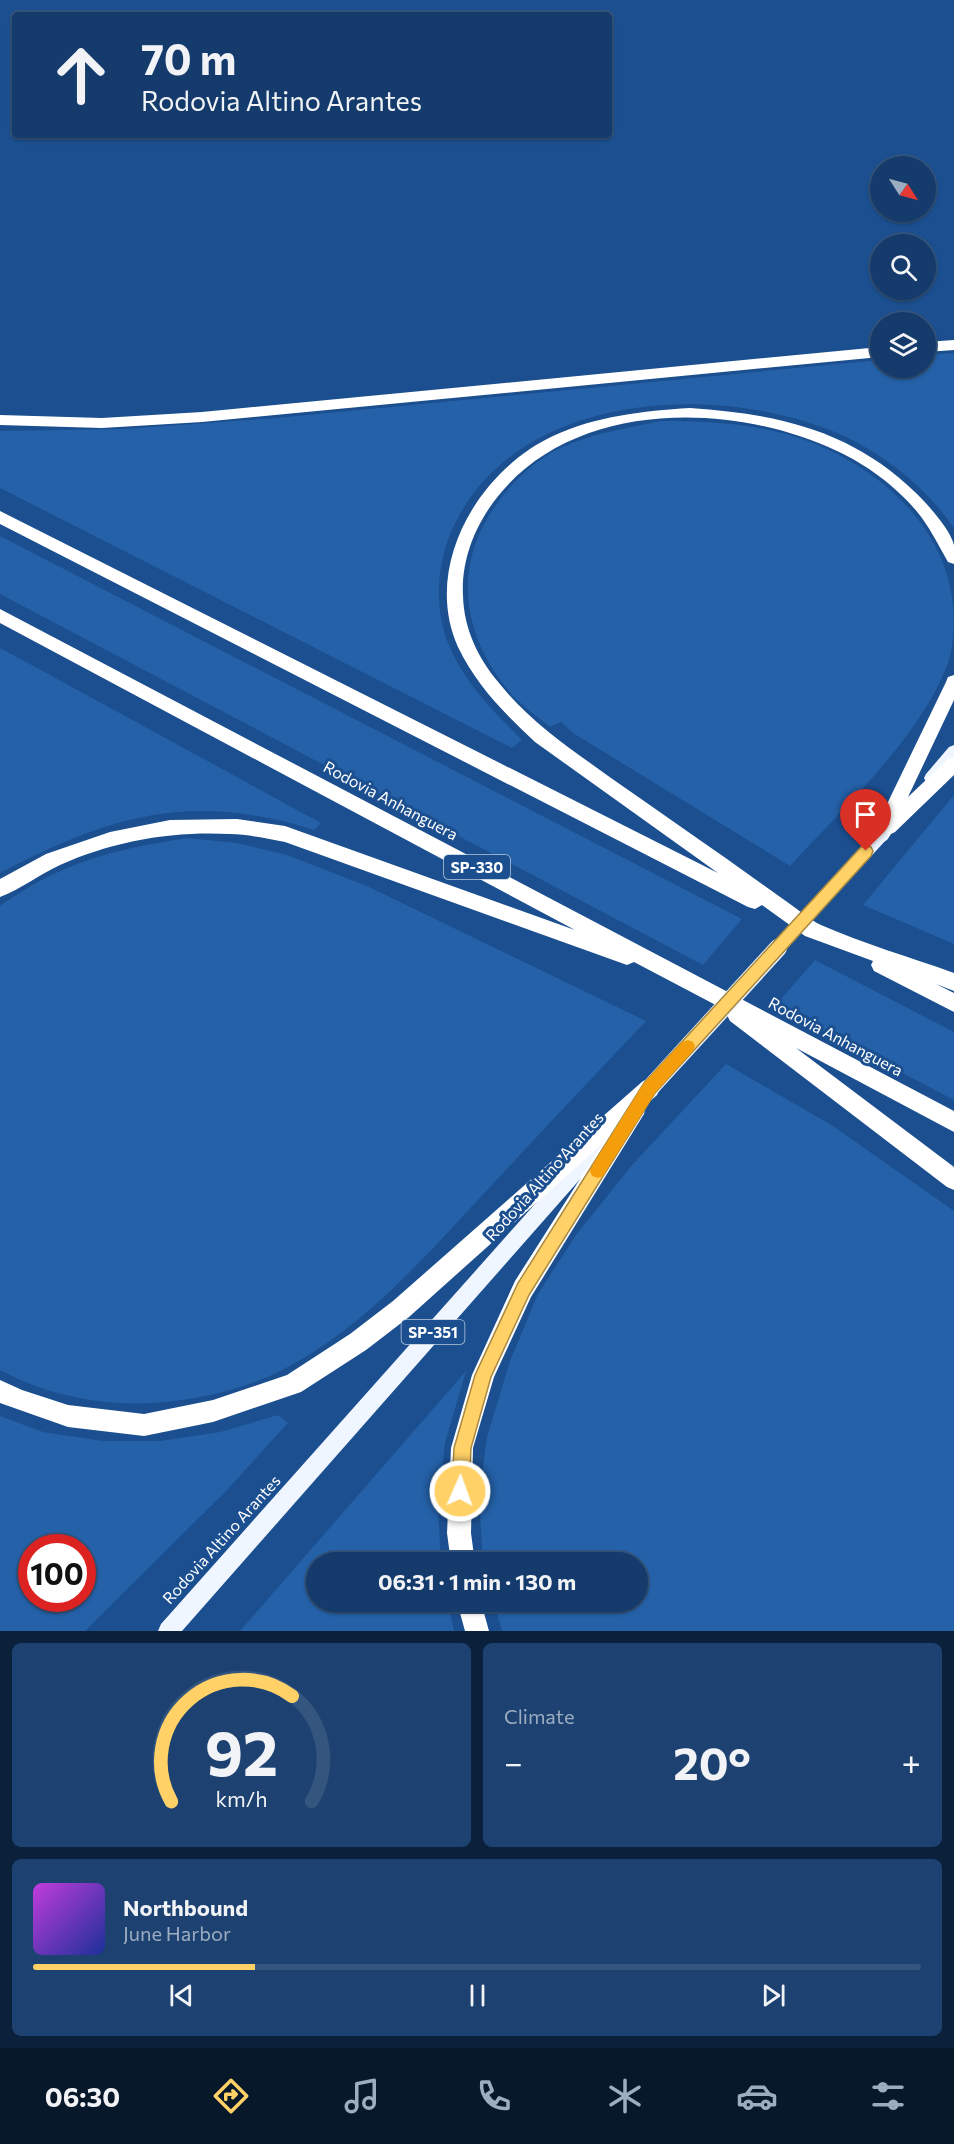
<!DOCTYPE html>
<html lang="en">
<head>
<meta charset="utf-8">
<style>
  body { margin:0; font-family:Commissioner,sans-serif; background:#1d4271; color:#f1f3f6; height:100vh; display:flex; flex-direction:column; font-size:22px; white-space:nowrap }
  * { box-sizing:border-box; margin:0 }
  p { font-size:20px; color:#9dadc1 }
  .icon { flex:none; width:33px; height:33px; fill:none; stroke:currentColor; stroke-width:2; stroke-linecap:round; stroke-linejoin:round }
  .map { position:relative; height:1631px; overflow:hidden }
  .panel { display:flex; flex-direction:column; gap:12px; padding:12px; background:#0b203b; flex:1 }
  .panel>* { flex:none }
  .guide { position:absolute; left:12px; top:12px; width:600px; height:126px; border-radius:6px; box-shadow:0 2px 4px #0004,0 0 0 2px #33557e; background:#143b6b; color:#f1f3f6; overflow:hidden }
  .needle { width:39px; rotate:126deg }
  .tools { position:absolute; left:870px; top:156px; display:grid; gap:12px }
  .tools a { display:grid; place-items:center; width:66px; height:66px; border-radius:50%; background:#143b6b; box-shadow:0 2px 4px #0004,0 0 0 2px #33557e; font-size:30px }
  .speed { position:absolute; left:18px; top:1534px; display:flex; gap:12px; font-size:30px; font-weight:700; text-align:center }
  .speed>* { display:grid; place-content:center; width:78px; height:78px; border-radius:50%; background:#143b6b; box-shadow:0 2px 4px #0004,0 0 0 2px #33557e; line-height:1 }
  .speed .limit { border:9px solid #d22; background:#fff; color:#111 }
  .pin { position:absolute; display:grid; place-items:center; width:51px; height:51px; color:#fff; margin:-62px -26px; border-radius:50% 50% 50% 0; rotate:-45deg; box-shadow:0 0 6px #0007 }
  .pin .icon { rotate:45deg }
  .me { position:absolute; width:66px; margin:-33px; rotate:2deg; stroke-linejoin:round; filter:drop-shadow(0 0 4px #0008) }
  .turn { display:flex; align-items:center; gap:21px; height:126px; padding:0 30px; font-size:27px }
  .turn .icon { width:78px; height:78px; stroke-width:2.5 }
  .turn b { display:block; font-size:42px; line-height:51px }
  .big { font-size:45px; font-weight:700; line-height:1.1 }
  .panel .card { flex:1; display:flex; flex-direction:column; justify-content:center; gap:9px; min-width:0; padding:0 21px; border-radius:9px; background:#1d4271 }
  .panel .dial { align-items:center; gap:0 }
  .dial svg { height:156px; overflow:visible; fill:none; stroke:#33557e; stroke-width:7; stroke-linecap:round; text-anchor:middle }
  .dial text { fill:#f1f3f6; stroke:none }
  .song { display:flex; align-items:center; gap:18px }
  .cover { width:72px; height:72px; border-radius:9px; background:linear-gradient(135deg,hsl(290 70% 55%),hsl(230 70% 35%)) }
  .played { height:6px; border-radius:3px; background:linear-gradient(90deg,#ffd166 25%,#33557e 25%) }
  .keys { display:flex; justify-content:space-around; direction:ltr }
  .heat { display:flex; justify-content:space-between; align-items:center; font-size:33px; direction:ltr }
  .panel .tiles { flex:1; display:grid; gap:12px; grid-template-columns:1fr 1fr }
  .card:last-child { grid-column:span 2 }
  .trip { position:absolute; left:306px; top:1552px; width:342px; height:60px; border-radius:30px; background:#143b6b; box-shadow:0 2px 4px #0004,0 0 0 2px #33557e; font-weight:700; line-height:60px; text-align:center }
  .dock { display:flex; height:96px; justify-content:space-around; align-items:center; background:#08182b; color:#9dadc1 }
  .dock .icon { width:42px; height:42px }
  .dock .current { color:#ffd166 }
  .dock b { font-size:27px; color:#f1f3f6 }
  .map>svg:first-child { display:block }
</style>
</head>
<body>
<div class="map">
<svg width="954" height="1631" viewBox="0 0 954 1631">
  <rect width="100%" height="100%" fill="#1b4f8f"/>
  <!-- green -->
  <path fill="#2461a8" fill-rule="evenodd" d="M 954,353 L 954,528 C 926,488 888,457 844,436 C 720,380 512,390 451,532 C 437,565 434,608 448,643 C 464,682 492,710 522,740 L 512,748 L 0,488 L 0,431 L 125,429 L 276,418 L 880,360 L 880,368 L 926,368 L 926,355 Z
    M 661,421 C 707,421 751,423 796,437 C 872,461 946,523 953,606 C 954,623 954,643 949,660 C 923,735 843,808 790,866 L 573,733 L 561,722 L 550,727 C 539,718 525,708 515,698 C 462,640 450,566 498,502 C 516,477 542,454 572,443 C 600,432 632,427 661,421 Z
    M 0,536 L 742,919 L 703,965 L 0,594 Z
    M 0,648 L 39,669 L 321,823 L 314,830 C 191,791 111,815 0,873 Z
    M 954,795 L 954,944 L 863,905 Z
    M 188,838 L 237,843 L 287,855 L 367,886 L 646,1021 C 594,1076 542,1131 491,1186 C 429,1252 366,1327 284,1369 C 244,1390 198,1400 153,1403 C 101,1406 46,1395 0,1370 L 0,906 C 61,862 115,849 188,838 Z
    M 815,960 L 954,1032 L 954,1100 L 775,1006 Z
    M 726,1064 L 833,1126 L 954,1211 L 954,1631 L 502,1631 L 494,1602 L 638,1602 L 638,1563 L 483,1563 L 479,1496 L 487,1437 L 510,1361 L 538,1294 L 576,1235 L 632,1165 Z
    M 466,1371 L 445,1443 L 438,1508 L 441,1563 L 316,1563 L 316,1602 L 448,1602 L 454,1631 L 240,1631 Z
    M 278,1415 L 288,1423 L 227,1490 L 85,1631 L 0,1631 L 0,1416 L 43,1432 L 103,1441 L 160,1441 L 220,1432 ZM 32,1548 L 82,1548 L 82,1599 L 32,1599 Z"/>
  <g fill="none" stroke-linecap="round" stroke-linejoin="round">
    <!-- primary -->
    <path fill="#f0f6ff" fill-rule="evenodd" d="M 954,745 L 954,761 L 936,782 L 926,782 L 924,778 L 926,774 L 949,747 Z
      M 606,1129 L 612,1131 L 615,1137 L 612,1143 L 182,1631 L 158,1631 L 161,1624 L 600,1131 Z"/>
    <!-- highway -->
    <path fill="#fff" fill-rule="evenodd" d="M 954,340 L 954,350 L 926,352 L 926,342 Z
      M 880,347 L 880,357 L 202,422 L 102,428 L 0,425 L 0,415 L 102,418 L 202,412 Z
      M 690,408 C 778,414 852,430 917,494 C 928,505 950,529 954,545 C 954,551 954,558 954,564 L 948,562 C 940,548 932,532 922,518 C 902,491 868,465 837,451 C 733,402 577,399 499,495 C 476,523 461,559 463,596 C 464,629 478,658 499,683 C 530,722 571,749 611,778 C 650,805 688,832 727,859 C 748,874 769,889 790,904 C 800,911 810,920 821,925 C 864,944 910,957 954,973 L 954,991 L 936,984 L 954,993 L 954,1012 L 874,971 L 871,965 L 873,961 L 805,936 L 762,905 L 755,909 L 748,907 L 0,524 L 0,511 L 718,873 L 535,742 C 505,714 476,685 458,647 C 422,567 478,471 553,436 C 596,416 643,411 690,408 Z
      M 0,609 L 954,1111 L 954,1132 L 796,1048 L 954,1167 L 954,1190 L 947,1187 L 730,1021 L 727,1015 L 729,1012 L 634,962 L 627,965 L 285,842 C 266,839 248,834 230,834 C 172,831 113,841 60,865 C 40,874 21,889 0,897 L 0,879 L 46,854 L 110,832 L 170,820 L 237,819 L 285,826 L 575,930 L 0,623 Z
      M 954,675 L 954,700 L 908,797 L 948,759 L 954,757 L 954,775 L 895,832 L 891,834 L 887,840 L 881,843 L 875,840 L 872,835 L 946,682 L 948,677 Z
      M 650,1079 L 657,1081 L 660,1088 L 657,1095 L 646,1105 L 644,1114 L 531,1297 L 494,1377 L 473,1448 L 471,1533 L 475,1563 L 451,1563 L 447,1533 L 451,1448 L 472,1375 L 515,1281 L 603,1143 L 409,1317 L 366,1350 L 301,1392 L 213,1422 L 144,1436 L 68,1427 L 0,1403 L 0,1380 L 22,1390 L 68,1405 L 144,1414 L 213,1400 L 287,1375 L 350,1334 L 393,1301 L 643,1081 Z
      M 457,1602 L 481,1602 L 489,1631 L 465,1631 Z"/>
    <!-- primary-bridge-far1 -->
    <path stroke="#f0f6ff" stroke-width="14" d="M 777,949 L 881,835"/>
    <!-- primary-bridge -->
    <path stroke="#f0f6ff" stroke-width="18" d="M 650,1088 L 778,948"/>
  </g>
  <!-- route -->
  <path fill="#ffd166" stroke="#a68842" stroke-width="1.5" d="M 866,846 L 871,847 L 873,851 L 871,856 L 655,1093 L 529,1295 L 491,1377 L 471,1448 L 469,1491 L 467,1497 L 460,1499 L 454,1497 L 452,1491 L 454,1448 L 475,1375 L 518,1283 L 644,1083 L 861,847 Z"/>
  <!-- slow -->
  <path fill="#f59e0b" d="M 688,1040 L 693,1042 L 695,1046 L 693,1051 L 655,1093 L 603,1176 L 598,1178 L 592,1176 L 590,1171 L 592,1166 L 644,1083 L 682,1042 Z"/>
  <g text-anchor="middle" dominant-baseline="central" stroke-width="6" stroke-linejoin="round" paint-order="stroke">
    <!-- shield labels -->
    <g fill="#1b4f8f" stroke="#bbcadd" stroke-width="1.5">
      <rect x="444" y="855" width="66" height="24" rx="4.5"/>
      <rect x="401.5" y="1320" width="63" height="24" rx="4.5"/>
    </g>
    <g font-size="15" font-weight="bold" fill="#fff">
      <text x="477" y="867">SP-330</text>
      <text x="433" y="1332">SP-351</text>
    </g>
    <!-- street labels -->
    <g font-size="16" fill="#fff" stroke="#1b4f8f">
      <text transform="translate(391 800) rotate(28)">Rodovia Anhanguera</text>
      <text transform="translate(836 1036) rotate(28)">Rodovia Anhanguera</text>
      <text transform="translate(544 1176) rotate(-48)">Rodovia Altino Arantes</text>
      <text transform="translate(221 1539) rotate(-48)">Rodovia Altino Arantes</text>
    </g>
  </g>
</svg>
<div class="tools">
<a><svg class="needle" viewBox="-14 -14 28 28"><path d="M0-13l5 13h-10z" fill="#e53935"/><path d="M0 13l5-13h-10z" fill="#9dadc1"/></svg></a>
<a><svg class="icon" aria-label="search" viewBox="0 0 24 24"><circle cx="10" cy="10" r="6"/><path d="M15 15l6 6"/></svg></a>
<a><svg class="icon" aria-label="layers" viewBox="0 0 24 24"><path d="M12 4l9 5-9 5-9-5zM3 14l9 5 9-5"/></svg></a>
</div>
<div class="speed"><div class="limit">100</div></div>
<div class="pin" style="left:866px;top:851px;background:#d93025"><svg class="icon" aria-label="arrive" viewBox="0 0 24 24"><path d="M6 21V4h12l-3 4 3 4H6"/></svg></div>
<svg class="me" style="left:460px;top:1491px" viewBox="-20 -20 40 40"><circle r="17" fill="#ffd166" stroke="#fff" stroke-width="3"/><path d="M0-11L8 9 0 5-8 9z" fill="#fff"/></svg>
<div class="trip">06:31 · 1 min · 130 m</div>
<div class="guide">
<div class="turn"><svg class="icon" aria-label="ahead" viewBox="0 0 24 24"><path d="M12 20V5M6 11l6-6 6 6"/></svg><div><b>70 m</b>Rodovia Altino Arantes</div></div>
</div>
</div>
<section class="panel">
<div class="tiles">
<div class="card dial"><svg viewBox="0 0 100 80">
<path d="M14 69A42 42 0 1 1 86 69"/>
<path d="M14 69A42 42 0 0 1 76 15" stroke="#ffd166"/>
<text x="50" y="56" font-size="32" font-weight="700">92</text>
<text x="50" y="72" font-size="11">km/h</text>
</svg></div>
<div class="card"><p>Climate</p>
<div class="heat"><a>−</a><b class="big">20°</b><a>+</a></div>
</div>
<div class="card">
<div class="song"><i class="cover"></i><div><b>Northbound</b><p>June Harbor</p></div></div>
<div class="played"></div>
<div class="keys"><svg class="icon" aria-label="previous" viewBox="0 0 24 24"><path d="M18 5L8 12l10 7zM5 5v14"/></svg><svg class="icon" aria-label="pause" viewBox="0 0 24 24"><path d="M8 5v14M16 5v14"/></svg><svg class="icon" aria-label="next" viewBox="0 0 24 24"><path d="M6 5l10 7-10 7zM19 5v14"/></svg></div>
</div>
</div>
</section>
<nav class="dock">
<b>06:30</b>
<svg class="icon current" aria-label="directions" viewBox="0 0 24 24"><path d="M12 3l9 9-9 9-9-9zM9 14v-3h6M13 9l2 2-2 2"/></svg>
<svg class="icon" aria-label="music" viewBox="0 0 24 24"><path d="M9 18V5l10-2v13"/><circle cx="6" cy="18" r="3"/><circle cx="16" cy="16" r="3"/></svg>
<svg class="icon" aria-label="phone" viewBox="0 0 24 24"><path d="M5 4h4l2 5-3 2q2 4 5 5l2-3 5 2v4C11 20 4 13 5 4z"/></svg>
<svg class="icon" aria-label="climate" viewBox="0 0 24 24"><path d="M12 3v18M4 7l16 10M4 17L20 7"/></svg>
<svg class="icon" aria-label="car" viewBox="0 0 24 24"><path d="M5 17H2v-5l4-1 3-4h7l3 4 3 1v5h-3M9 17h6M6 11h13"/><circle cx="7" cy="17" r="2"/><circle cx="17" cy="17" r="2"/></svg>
<svg class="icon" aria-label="filters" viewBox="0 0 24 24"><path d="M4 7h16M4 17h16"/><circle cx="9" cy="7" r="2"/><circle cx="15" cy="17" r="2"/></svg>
</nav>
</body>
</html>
